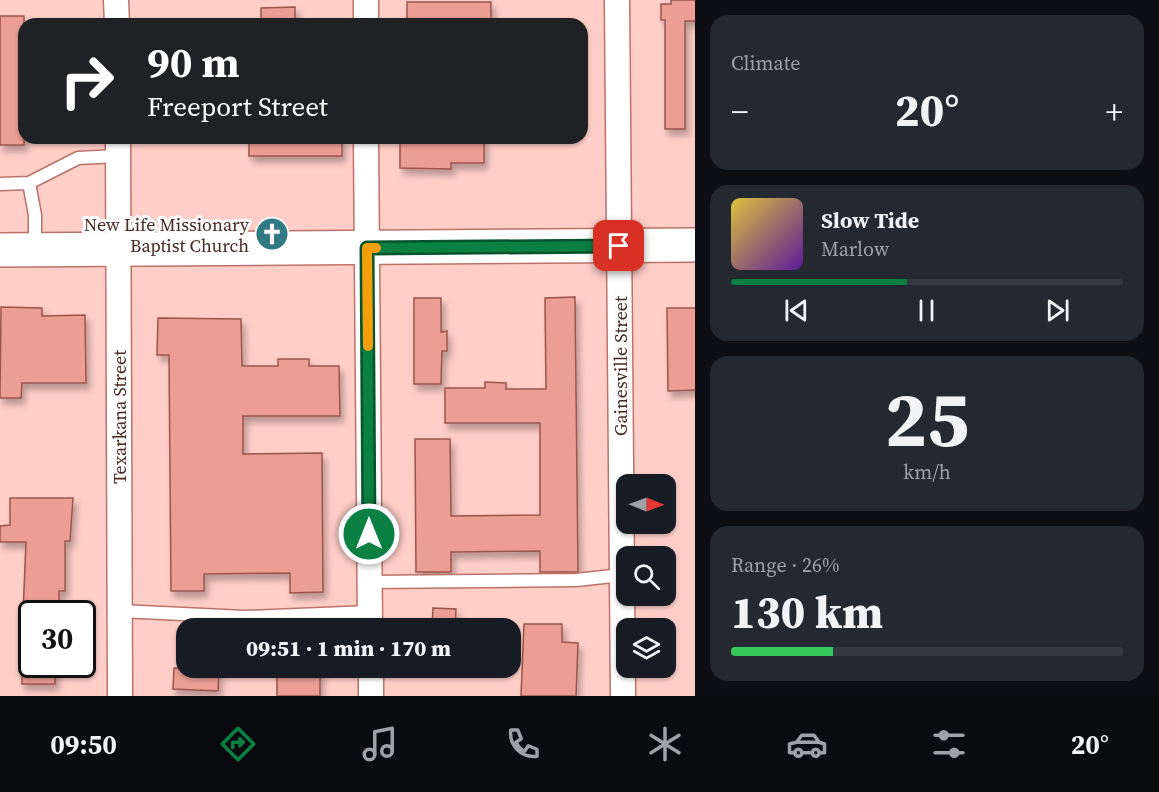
<!DOCTYPE html>
<html lang="en">
<head>
<meta charset="utf-8">
<style>
  body { margin:0; font-family:"Source Serif 4",serif; background:#242831; color:#f1f3f6; height:100vh; display:flex; flex-direction:column; font-size:22px; white-space:nowrap }
  * { box-sizing:border-box; margin:0 }
  p { font-size:20px; color:#9ea1a6 }
  .icon { flex:none; width:33px; height:33px; fill:none; stroke:currentColor; stroke-width:2; stroke-linecap:round; stroke-linejoin:round }
  .map { position:relative; flex:1; overflow:hidden }
  .panel { display:flex; flex-direction:column; gap:15px; padding:15px; background:#0d0f14; width:464px }
  .panel>* { flex:none }
  .hud { position:absolute; left:18px; top:18px; width:570px; height:126px; border-radius:18px; box-shadow:0 2px 4px #0004; background:#202124; color:#fff; overflow:hidden }
  .needle { width:39px; rotate:91deg }
  .tools { position:absolute; left:616px; top:474px; display:grid; gap:12px }
  .tools a { display:grid; place-items:center; width:60px; height:60px; border-radius:12px; background:#171b24; box-shadow:0 2px 4px #0004; font-size:30px }
  .speed { position:absolute; left:18px; top:600px; display:flex; gap:12px; font-size:30px; font-weight:700; text-align:center }
  .speed>* { display:grid; place-content:center; width:78px; height:78px; border-radius:50%; background:#171b24; box-shadow:0 2px 4px #0004; line-height:1 }
  .speed .limit { border:3px solid #111; border-radius:9px; background:#fff; color:#111 }
  .pin { position:absolute; display:grid; place-items:center; width:51px; height:51px; color:#fff; margin:-26px; border-radius:12px; box-shadow:0 3px 9px #0006 }
  .me { position:absolute; width:66px; margin:-33px; rotate:0deg; stroke-linejoin:round; filter:drop-shadow(0 0 4px #0008) }
  .turn { display:flex; align-items:center; gap:21px; height:126px; padding:0 30px; font-size:27px }
  .turn .icon { width:78px; height:78px; stroke-width:2.5 }
  .turn b { display:block; font-size:42px; line-height:51px }
  .big { font-size:45px; font-weight:800; line-height:1.1 }
  .panel .tile { flex:1; display:flex; flex-direction:column; justify-content:center; gap:9px; min-width:0; padding:0 21px; border-radius:18px; background:#242831 }
  .panel .dial { align-items:center; gap:0 }
  .dial b { font-size:78px; line-height:1 }
  .song { display:flex; align-items:center; gap:18px }
  .cover { width:72px; height:72px; border-radius:9px; background:linear-gradient(135deg,hsl(50 70% 55%),hsl(270 70% 35%)) }
  .played { height:6px; border-radius:3px; background:linear-gradient(90deg,#0b8043 45%,#363941 45%) }
  .keys { display:flex; justify-content:space-around; direction:ltr }
  .heat { display:flex; justify-content:space-between; align-items:center; font-size:33px; direction:ltr }
  .charge { height:9px; border-radius:4px; background:linear-gradient(90deg,#34c759 26%,#363941 0) }
  .trip { position:absolute; left:176px; top:618px; width:345px; height:60px; border-radius:18px; background:#171b24; box-shadow:0 2px 4px #0004; font-weight:800; line-height:60px; text-align:center }
  .menu { display:flex; height:96px; justify-content:space-around; align-items:center; background:#090b0e; color:#9ea1a6 }
  .menu .icon { width:42px; height:42px }
  .menu .active { color:#0b8043 }
  .menu b { font-size:27px; color:#f1f3f6 }
  main { display:flex; flex:1; min-height:0 }
  .map>svg:first-child { display:block }
</style>
</head>
<body>
<main>
<div class="map">
<svg width="696" height="696" viewBox="0 0 696 696">
  <defs>
    <filter id="shadow"><feDropShadow dx="3.5" dy="6" stdDeviation="3" flood-color="#0004"/></filter>
  </defs>
  <rect width="100%" height="100%" fill="#ffcec7"/>
  <!-- building -->
  <path fill="#ec9e94" stroke="#9a554c" stroke-width="1.5" filter="url(#shadow)" d="M 671,0 L 696,0 L 696,21 L 685,21 L 685,129 L 665,129 L 665,20 L 661,20 L 661,4 L 671,4 Z
    M 407,2 L 491,2 L 491,24 L 407,24 Z
    M 295,7 L 295,24 L 261,24 L 261,8 Z
    M 0,16 L 24,16 L 24,145 L 0,145 Z
    M 249,138 L 342,138 L 342,156 L 249,156 Z
    M 400,138 L 484,138 L 484,163 L 451,163 L 451,169 L 400,168 Z
    M 575,297 L 578,572 L 540,572 L 540,551 L 451,552 L 451,572 L 416,572 L 415,439 L 450,439 L 451,516 L 540,515 L 540,423 L 445,423 L 445,388 L 485,388 L 485,382 L 506,383 L 506,389 L 546,389 L 545,298 Z
    M 414,298 L 441,298 L 441,332 L 447,331 L 447,351 L 442,351 L 441,384 L 414,384 Z
    M 1,307 L 42,308 L 42,316 L 85,315 L 86,383 L 22,383 L 21,398 L 0,398 Z
    M 667,308 L 696,308 L 696,390 L 668,391 Z
    M 158,318 L 241,319 L 242,366 L 278,366 L 278,359 L 309,359 L 309,366 L 339,366 L 340,416 L 243,416 L 243,454 L 322,453 L 323,592 L 290,593 L 290,573 L 204,574 L 204,591 L 171,591 L 169,355 L 157,355 Z
    M 10,498 L 73,498 L 70,541 L 65,541 L 65,591 L 59,591 L 59,614 L 23,614 L 26,542 L 0,542 L 0,526 L 10,525 Z
    M 433,608 L 456,609 L 455,628 L 432,628 Z
    M 524,624 L 562,624 L 562,642 L 578,643 L 576,696 L 521,696 Z
    M 22,664 L 55,664 L 55,684 L 22,684 Z
    M 174,668 L 205,668 L 205,672 L 219,673 L 218,691 L 173,689 Z
    M 277,668 L 320,668 L 320,696 L 277,696 Z"/>
  <g fill="none" stroke-linecap="round" stroke-linejoin="round">
    <!-- service casing -->
    <g stroke="#bb7269" stroke-width="15">
      <path id="service" d="M 29,183 L 35,215 L 35,250
        M 0,184 L 29,183 L 78,158 L 118,156
        M 370,582 L 576,580 L 622,575
        M 120,611 L 245,617 L 370,612"/>
    </g>
    <!-- minor casing -->
    <g stroke="#bb7269" stroke-width="27">
      <path id="minor" d="M 116,0 L 117,24
        M 366,0 L 366,24
        M 617,0 L 623,696
        M 118,138 L 120,696
        M 366,138 L 370,628
        M 371,668 L 371,696"/>
    </g>
    <!-- secondary casing -->
    <g stroke="#bb7269" stroke-width="36">
      <path id="secondary" d="M 0,250 L 696,245"/>
    </g>
    <!-- service -->
    <use href="#service" stroke="#fff" stroke-width="12"/>
    <!-- minor -->
    <use href="#minor" stroke="#fff" stroke-width="24"/>
    <!-- secondary -->
    <use href="#secondary" stroke="#fff" stroke-width="33"/>
  </g>
  <g fill="none" stroke-linecap="round" stroke-linejoin="round">
    <!-- route casing -->
    <g stroke="#07532c" stroke-width="15">
      <path id="route" d="M 369,534 L 367,248 L 619,246"/>
    </g>
    <!-- route -->
    <use href="#route" stroke="#0b8043" stroke-width="10"/>
    <!-- slow -->
    <path stroke="#f59e0b" stroke-width="10" d="M 368,346 L 367,248 L 376,248"/>
  </g>
  <!-- icons -->
  <defs>
    <g id="church-disc" transform="scale(1.725)"><circle r="9.5" fill="#317983" stroke="#fcfcfc"/><path d="M-1.2-6h2.4v3.5h3.3v2.4h-3.3V6h-2.4V-.1h-3.3v-2.4h3.3Z" fill="#fff"/></g>
  </defs>
  <g fill-rule="evenodd">
    <use href="#church-disc" x="272" y="234"/>
  </g>
  <g text-anchor="middle" dominant-baseline="central" stroke-width="6" stroke-linejoin="round" paint-order="stroke">
    <!-- poi labels -->
    <g font-size="18" fill="#482925" stroke="#fcfcfc" text-anchor="end">
      <text x="249" y="224">New Life Missionary<tspan x="249" dy="21">Baptist Church</tspan></text>
    </g>
    <!-- street labels -->
    <g font-size="18" fill="#482925" stroke="#fcfcfc">
      <text transform="translate(620 366) rotate(-90)">Gainesville Street</text>
      <text transform="translate(119 417) rotate(-90)">Texarkana Street</text>
    </g>
  </g>
</svg>
<div class="tools">
<a><svg class="needle" viewBox="-14 -14 28 28"><path d="M0-13l5 13h-10z" fill="#e53935"/><path d="M0 13l5-13h-10z" fill="#9ea1a6"/></svg></a>
<a><svg class="icon" aria-label="search" viewBox="0 0 24 24"><circle cx="10" cy="10" r="6"/><path d="M15 15l6 6"/></svg></a>
<a><svg class="icon" aria-label="layers" viewBox="0 0 24 24"><path d="M12 4l9 5-9 5-9-5zM3 14l9 5 9-5"/></svg></a>
</div>
<div class="speed"><div class="limit">30</div></div>
<div class="pin" style="left:619px;top:246px;background:#d93025"><svg class="icon" aria-label="arrive" viewBox="0 0 24 24"><path d="M6 21V4h12l-3 4 3 4H6"/></svg></div>
<svg class="me" style="left:369px;top:534px" viewBox="-20 -20 40 40"><circle r="17" fill="#0b8043" stroke="#fff" stroke-width="3"/><path d="M0-11L8 9 0 5-8 9z" fill="#fff"/></svg>
<div class="trip">09:51 · 1 min · 170 m</div>
<div class="hud">
<div class="turn"><svg class="icon" aria-label="right" viewBox="0 0 24 24"><path d="M7 20v-9h11M14 6l5 5-5 5"/></svg><div><b>90 m</b>Freeport Street</div></div>
</div>
</div>
<section class="panel">
<div class="tile"><p>Climate</p>
<div class="heat"><a>−</a><b class="big">20°</b><a>+</a></div>
</div>
<div class="tile">
<div class="song"><i class="cover"></i><div><b>Slow Tide</b><p>Marlow</p></div></div>
<div class="played"></div>
<div class="keys"><svg class="icon" aria-label="previous" viewBox="0 0 24 24"><path d="M18 5L8 12l10 7zM5 5v14"/></svg><svg class="icon" aria-label="pause" viewBox="0 0 24 24"><path d="M8 5v14M16 5v14"/></svg><svg class="icon" aria-label="next" viewBox="0 0 24 24"><path d="M6 5l10 7-10 7zM19 5v14"/></svg></div>
</div>
<div class="tile dial"><b>25</b><p>km/h</p></div>
<div class="tile"><p>Range · 26%</p><b class="big">130 km</b><div class="charge"></div></div>
</section>
</main>
<nav class="menu">
<b>09:50</b>
<svg class="icon active" aria-label="directions" viewBox="0 0 24 24"><path d="M12 3l9 9-9 9-9-9zM9 14v-3h6M13 9l2 2-2 2"/></svg>
<svg class="icon" aria-label="music" viewBox="0 0 24 24"><path d="M9 18V5l10-2v13"/><circle cx="6" cy="18" r="3"/><circle cx="16" cy="16" r="3"/></svg>
<svg class="icon" aria-label="phone" viewBox="0 0 24 24"><path d="M5 4h4l2 5-3 2q2 4 5 5l2-3 5 2v4C11 20 4 13 5 4z"/></svg>
<svg class="icon" aria-label="climate" viewBox="0 0 24 24"><path d="M12 3v18M4 7l16 10M4 17L20 7"/></svg>
<svg class="icon" aria-label="car" viewBox="0 0 24 24"><path d="M5 17H2v-5l4-1 3-4h7l3 4 3 1v5h-3M9 17h6M6 11h13"/><circle cx="7" cy="17" r="2"/><circle cx="17" cy="17" r="2"/></svg>
<svg class="icon" aria-label="filters" viewBox="0 0 24 24"><path d="M4 7h16M4 17h16"/><circle cx="9" cy="7" r="2"/><circle cx="15" cy="17" r="2"/></svg>
<b>20°</b>
</nav>
</body>
</html>
